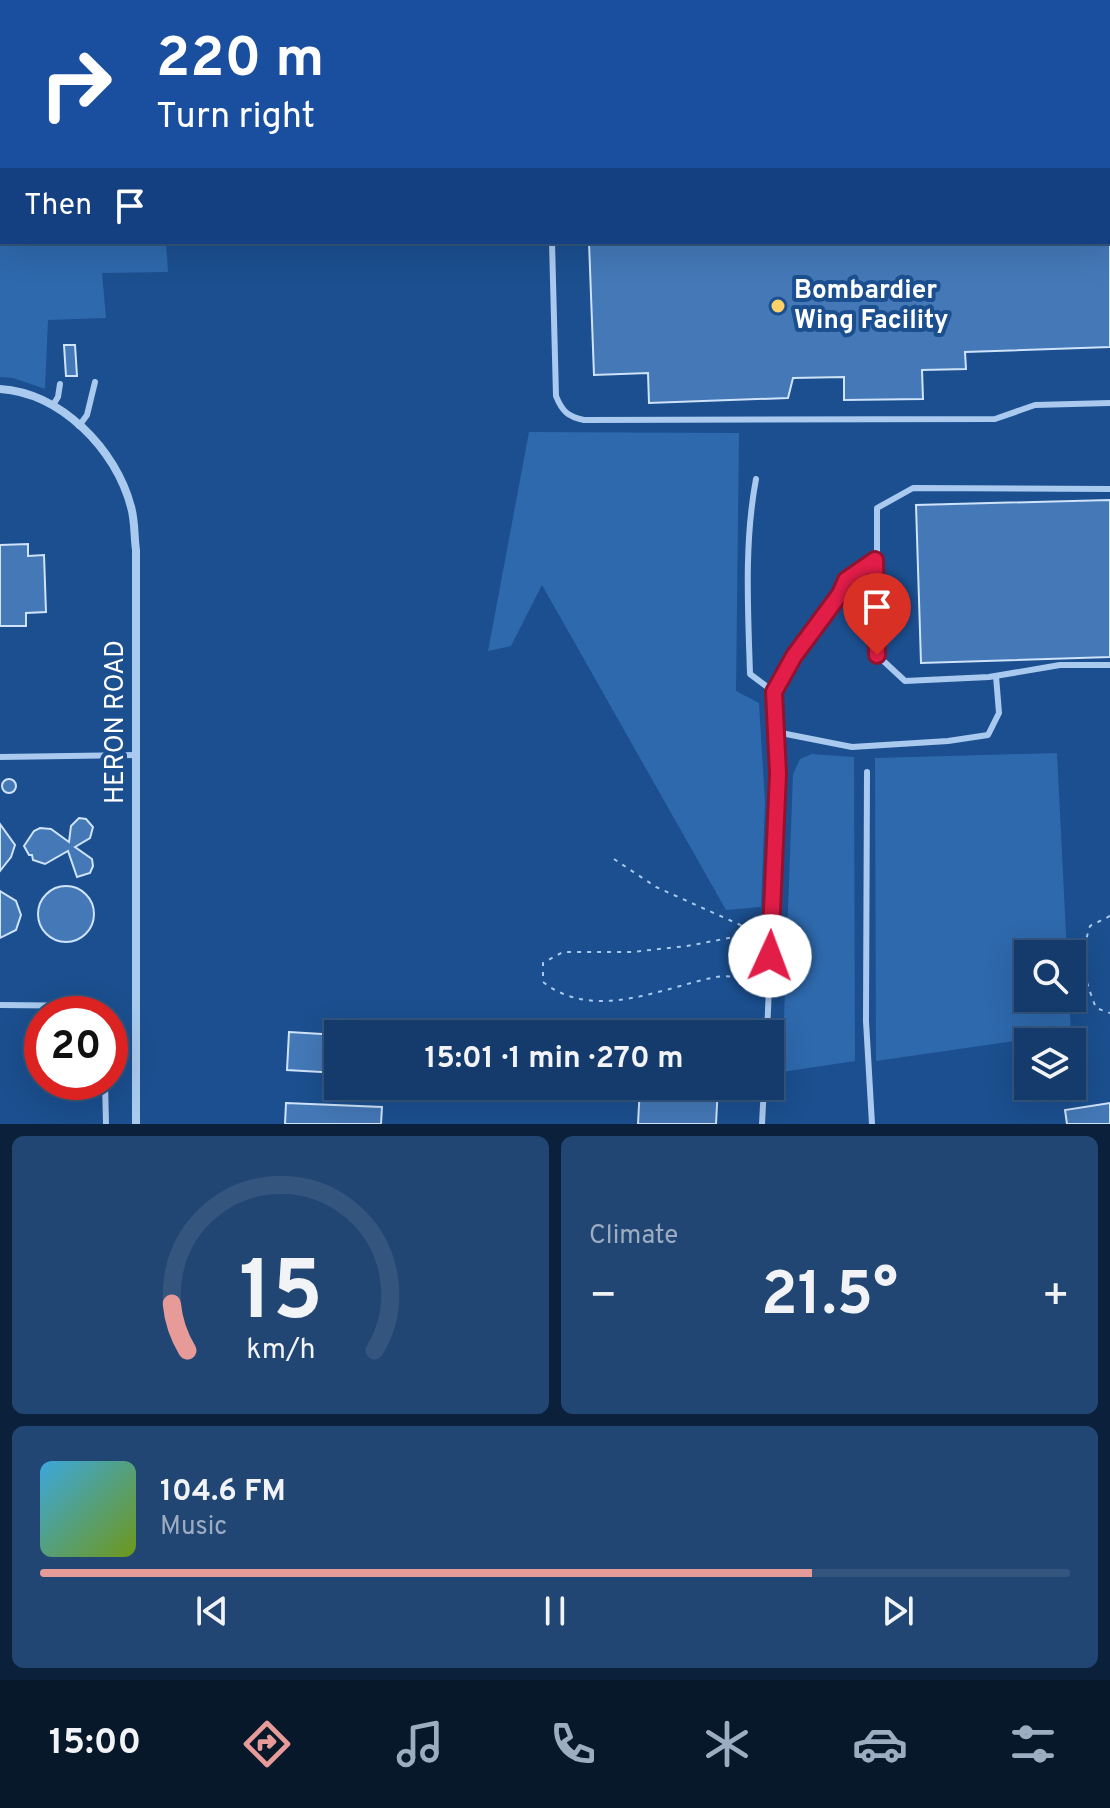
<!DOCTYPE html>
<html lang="en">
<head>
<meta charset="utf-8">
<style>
  body { margin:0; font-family:Overpass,sans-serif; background:#214673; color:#f1f3f6; height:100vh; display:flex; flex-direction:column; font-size:30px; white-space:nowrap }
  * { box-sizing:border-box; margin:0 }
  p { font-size:26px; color:#9dadc1 }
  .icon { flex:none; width:44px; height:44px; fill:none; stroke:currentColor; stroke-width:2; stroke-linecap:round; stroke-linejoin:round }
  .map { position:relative; height:1124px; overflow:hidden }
  .drawer { display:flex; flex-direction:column; gap:12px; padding:12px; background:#0b203b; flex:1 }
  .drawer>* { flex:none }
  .guide { position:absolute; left:0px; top:0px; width:1110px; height:244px; box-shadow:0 8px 32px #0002,0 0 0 2px #33557e; background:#1a4fa0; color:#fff; overflow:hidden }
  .tools { position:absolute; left:1014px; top:940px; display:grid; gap:16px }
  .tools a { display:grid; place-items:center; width:72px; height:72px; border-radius:0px; background:#143b6b; box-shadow:0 8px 32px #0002,0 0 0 2px #33557e; font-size:40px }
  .speed { position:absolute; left:24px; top:996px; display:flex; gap:16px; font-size:40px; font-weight:700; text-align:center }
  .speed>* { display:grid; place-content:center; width:104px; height:104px; border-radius:50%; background:#143b6b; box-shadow:0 8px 32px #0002,0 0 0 2px #33557e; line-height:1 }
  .speed .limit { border:12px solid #d22; background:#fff; color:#111 }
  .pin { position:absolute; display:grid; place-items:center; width:68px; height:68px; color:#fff; margin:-82px -34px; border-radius:50% 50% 50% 0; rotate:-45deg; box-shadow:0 0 8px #0007 }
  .pin .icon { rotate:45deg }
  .me { position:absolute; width:88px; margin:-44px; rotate:2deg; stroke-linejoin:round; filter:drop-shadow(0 0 6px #0008) }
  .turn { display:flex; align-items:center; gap:28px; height:168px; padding:0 24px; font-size:36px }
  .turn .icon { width:104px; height:104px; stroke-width:2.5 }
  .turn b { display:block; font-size:56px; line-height:68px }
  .then { display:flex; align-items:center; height:76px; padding:0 24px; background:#0003; gap:16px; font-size:30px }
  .big { font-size:60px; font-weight:700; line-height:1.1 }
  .drawer .widget { flex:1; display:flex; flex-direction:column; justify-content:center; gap:12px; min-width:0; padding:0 28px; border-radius:12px; background:#214673 }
  .drawer .dial { align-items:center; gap:0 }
  .dial svg { height:208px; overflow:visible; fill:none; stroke:#33557e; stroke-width:7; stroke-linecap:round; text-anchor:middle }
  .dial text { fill:#f1f3f6; stroke:none }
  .song { display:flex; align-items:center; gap:24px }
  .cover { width:96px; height:96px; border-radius:12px; background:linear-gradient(135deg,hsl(200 70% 55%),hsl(80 70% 35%)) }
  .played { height:8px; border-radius:4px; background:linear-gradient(90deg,#e69b98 75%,#33557e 75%) }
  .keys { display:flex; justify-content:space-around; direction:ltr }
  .heat { display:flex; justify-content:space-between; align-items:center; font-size:44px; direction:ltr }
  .drawer .tiles { flex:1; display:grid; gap:12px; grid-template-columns:1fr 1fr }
  .widget:last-child { grid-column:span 2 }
  .trip { position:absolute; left:324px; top:1020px; width:460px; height:80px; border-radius:0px; background:#143b6b; box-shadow:0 8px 32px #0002,0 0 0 2px #33557e; font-weight:700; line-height:80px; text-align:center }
  .menu { display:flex; height:128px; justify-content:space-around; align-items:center; background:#08182b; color:#9dadc1 }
  .menu .icon { width:56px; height:56px }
  .menu .on { color:#e69b98 }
  .menu b { font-size:36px; color:#f1f3f6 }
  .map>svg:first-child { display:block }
</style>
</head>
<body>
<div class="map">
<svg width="1110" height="1124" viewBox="0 0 1110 1124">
  <rect width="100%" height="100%" fill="#1b4f8f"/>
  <!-- green -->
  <path fill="#2e69ad" d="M 720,0 L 1013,0 L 1013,2 L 720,2 Z
    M 0,12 L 2,242 L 166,242 L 168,272 L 102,273 L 106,318 L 48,320 L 45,389 L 13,378 L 0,377 Z
    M 529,432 L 739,433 L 736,691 L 759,703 L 765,803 L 761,907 L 726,910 L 542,585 L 511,646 L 488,651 Z
    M 1057,753 L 1067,954 L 1028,954 L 1028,998 L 1069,998 L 1071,1033 L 876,1061 L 875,758 Z
    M 812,754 L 854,757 L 855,1061 L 782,1072 L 793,774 L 800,759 Z"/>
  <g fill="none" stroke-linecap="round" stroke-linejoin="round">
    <!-- taxiway -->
    <path stroke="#8da7c7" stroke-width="34" d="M 1064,2 L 1066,0
      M 1108,8 L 1109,0"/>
  </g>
  <!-- building -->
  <path fill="#4478b7" stroke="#cfe3fa" stroke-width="2" d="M 589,242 L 1110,242 L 1110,347 L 965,352 L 966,369 L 922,370 L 923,399 L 844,400 L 844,377 L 793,378 L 788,398 L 649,403 L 648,373 L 594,375 Z
    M 64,345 L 75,345 L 77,376 L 66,376 Z
    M 1110,500 L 1110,657 L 921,663 L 916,505 Z
    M 28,544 L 28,556 L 44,555 L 46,612 L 26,613 L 26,626 L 0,626 L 0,545 Z
    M2 786a7 7 0 1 1 14 0a7 7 0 1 1-14 0Z
    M 79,818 L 86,819 L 93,827 L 90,838 L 75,847 L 92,859 L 93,866 L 90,873 L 77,877 L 68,851 L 45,864 L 33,860 L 32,855 L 29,855 L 24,846 L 34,831 L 40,828 L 51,829 L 69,842 L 71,826 Z
    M 0,824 L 15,845 L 11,857 L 0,871 Z
    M38 914a28 28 0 1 1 56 0a28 28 0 1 1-56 0Z
    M 0,891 L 16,901 L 21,915 L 16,930 L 0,938 Z
    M 530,1024 L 561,1025 L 561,1034 L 530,1034 Z
    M 289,1032 L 338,1035 L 338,1073 L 287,1070 Z
    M 640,1086 L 718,1086 L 716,1124 L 638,1124 Z
    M 286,1103 L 382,1107 L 381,1124 L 285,1124 Z
    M 1110,1103 L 1110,1124 L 1067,1124 L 1065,1110 Z"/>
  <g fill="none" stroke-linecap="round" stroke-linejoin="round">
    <!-- path -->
    <path stroke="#a9c9ee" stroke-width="2" stroke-dasharray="4 6" stroke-linecap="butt" d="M 614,859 L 656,887 L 756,932
      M 1110,916 L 1090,926 C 1079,961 1083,974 1096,1008 L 1110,1013
      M 760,979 C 746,978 730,975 716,977 C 661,988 594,1022 543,982 L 543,963 L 563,952 L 632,952 L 687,946 L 760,932"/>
    <!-- lane -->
    <path stroke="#a9c9ee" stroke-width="6" d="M 695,0 L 697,2
      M 219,2 L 299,0
      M 661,2 L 665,0
      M 0,7 L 2,7
      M 1108,63 L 1110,63
      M 1108,85 L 1110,85
      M 552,242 L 556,396 C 562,411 568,417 584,420 L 995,419 L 1035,405 L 1110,403
      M 53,405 L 58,397 L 60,384
      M 79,426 L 87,415 L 95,382
      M 756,479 C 744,543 748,609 750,674 L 774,692
      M 1110,489 L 913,488 L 877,508 L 877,655 L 905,681 L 989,677 L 1060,665 L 1110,665
      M 776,732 L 852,747 L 948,741 L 988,735 L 999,713 L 996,676
      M 0,757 L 136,755
      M 867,772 L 866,1021 L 872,1124
      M 0,1005 L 101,1006 L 103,1014
      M 767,1034 L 778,774 L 774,692 L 794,656 L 840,594 L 846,580 L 875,560
      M 105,1082 L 106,1124
      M 762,1124 L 764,1086"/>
    <!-- street -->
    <path stroke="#a9c9ee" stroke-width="8" d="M 0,389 C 61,393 116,449 131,507 C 135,520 134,536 136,550 L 136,1124"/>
  </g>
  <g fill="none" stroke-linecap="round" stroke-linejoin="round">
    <!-- route casing -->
    <g stroke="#92132f" stroke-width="20">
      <path id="route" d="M 770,956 L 778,774 L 774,692 L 794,656 L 840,594 L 846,580 L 875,560 L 877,655"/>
    </g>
    <!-- route -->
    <use href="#route" stroke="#e11d48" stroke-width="14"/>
  </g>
  <!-- markers -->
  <circle fill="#ffd166" stroke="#1b4f8f" stroke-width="3" cx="778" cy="306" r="8"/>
  <g text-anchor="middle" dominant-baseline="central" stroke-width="8" stroke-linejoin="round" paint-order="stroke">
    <!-- poi labels -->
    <g font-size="26" font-weight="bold" fill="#fff" stroke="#1b4f8f" text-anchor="start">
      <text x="794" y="291">Bombardier<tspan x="794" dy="30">Wing Facility</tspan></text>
    </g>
    <!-- street labels -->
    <g font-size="26" fill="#fff" stroke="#1b4f8f">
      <text transform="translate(116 722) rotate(-90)">HERON ROAD</text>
    </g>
  </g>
</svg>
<div class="tools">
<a><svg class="icon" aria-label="search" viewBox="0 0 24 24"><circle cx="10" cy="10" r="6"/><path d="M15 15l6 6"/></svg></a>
<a><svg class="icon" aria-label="layers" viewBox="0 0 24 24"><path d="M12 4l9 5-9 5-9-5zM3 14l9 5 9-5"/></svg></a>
</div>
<div class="speed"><div class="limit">20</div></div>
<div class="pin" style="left:877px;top:655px;background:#d93025"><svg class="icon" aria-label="arrive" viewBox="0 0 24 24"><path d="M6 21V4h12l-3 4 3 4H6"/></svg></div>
<svg class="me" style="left:770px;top:956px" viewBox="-20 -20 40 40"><circle r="19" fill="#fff"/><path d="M0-13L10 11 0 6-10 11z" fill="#e11d48"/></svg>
<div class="trip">15:01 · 1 min · 270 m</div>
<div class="guide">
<div class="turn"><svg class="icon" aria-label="right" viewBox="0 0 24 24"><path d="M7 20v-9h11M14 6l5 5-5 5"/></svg><div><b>220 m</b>Turn right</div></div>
<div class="then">Then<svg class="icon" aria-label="arrive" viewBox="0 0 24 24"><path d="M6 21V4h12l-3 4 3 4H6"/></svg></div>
</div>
</div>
<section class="drawer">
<div class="tiles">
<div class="widget dial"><svg viewBox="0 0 100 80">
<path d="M14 69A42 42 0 1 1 86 69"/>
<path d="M14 69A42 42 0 0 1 8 51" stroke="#e69b98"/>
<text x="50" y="56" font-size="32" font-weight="700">15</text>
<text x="50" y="72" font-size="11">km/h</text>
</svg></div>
<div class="widget"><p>Climate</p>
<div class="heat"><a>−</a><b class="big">21.5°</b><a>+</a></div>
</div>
<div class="widget">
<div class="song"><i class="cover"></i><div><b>104.6 FM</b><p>Music</p></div></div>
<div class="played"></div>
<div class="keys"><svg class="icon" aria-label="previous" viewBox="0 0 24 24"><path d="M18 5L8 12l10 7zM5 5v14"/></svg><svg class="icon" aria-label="pause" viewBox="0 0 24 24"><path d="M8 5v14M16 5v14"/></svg><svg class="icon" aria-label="next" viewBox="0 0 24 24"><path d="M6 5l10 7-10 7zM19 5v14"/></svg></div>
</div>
</div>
</section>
<nav class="menu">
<b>15:00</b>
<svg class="icon on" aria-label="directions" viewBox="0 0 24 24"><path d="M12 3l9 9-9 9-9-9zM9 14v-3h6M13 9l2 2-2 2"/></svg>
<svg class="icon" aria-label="music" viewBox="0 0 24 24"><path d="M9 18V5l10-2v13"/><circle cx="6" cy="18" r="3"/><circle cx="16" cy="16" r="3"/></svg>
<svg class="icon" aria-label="phone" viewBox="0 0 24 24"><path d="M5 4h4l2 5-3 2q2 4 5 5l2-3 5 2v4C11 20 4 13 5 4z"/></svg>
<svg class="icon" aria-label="climate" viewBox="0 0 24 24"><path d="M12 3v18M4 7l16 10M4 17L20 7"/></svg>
<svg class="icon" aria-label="car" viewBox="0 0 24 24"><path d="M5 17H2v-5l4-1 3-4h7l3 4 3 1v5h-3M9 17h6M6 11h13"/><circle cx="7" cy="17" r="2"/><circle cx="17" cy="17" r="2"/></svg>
<svg class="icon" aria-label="filters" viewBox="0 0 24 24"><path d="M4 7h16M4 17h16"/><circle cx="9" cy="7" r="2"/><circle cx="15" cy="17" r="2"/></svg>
</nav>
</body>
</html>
